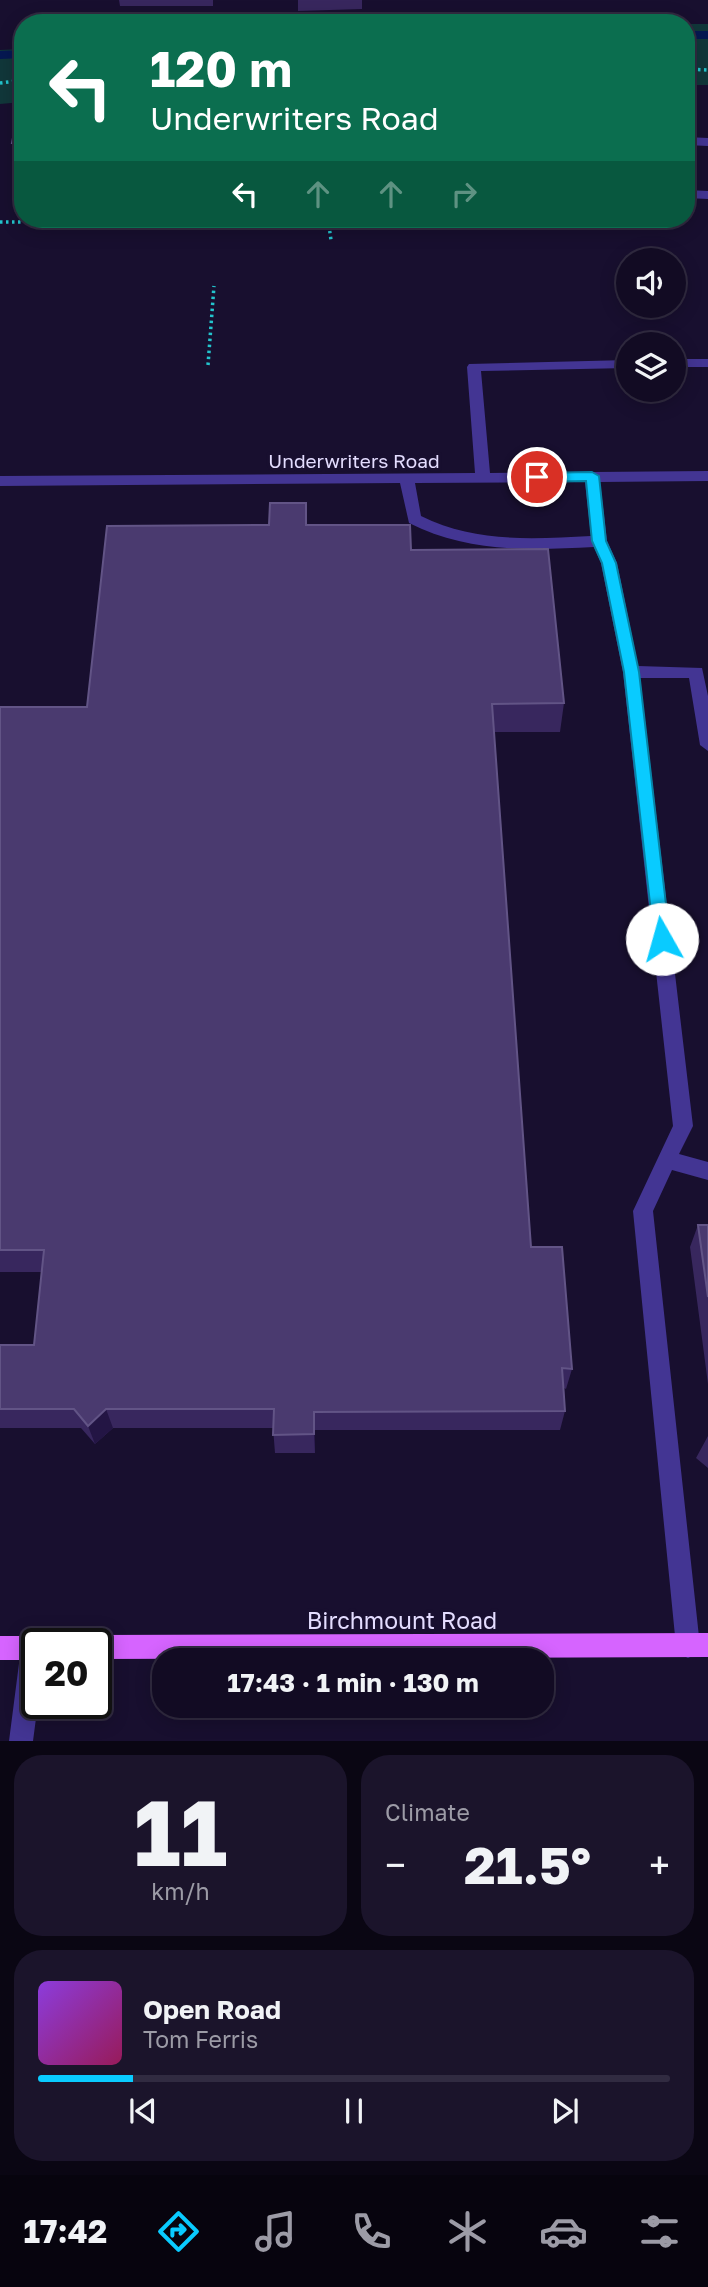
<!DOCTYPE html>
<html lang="en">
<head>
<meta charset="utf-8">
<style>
  body { margin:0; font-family:"Golos Text",sans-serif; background:#1b142b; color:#f1f3f6; height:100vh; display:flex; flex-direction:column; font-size:26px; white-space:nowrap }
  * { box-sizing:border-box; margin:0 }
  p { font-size:23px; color:#9c9ba6 }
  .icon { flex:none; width:38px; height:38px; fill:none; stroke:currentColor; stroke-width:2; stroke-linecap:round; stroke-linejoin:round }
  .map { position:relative; height:1741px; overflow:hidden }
  .drawer { display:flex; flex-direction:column; gap:14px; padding:14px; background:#0a0613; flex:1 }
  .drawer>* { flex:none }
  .banner { position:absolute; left:14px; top:14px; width:681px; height:214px; border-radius:28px; box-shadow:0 4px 18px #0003,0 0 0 2px #312b41; background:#0b6e4f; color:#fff; overflow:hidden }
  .buttons { position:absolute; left:616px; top:248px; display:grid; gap:14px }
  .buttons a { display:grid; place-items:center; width:70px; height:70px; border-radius:50%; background:#120b23; box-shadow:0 4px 18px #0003,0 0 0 2px #312b41; font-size:35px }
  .speed { position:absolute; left:21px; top:1628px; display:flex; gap:14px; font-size:35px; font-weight:700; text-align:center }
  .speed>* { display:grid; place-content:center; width:91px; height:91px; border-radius:50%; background:#120b23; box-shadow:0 4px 18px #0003,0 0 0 2px #312b41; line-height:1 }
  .speed .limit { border:4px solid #111; border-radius:10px; background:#fff; color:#111 }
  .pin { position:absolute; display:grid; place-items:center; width:60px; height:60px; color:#fff; margin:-30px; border:4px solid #fff; border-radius:50%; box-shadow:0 2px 7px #0007 }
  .me { position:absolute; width:77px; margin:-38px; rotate:353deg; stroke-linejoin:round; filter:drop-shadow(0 0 5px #0008) }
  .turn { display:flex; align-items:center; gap:24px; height:147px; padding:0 21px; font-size:32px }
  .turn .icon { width:91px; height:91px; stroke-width:2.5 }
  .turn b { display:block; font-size:49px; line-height:60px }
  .lanes { display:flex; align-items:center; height:66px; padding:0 21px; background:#0003; justify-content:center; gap:35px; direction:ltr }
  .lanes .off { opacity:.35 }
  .big { font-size:52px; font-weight:700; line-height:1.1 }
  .drawer .card { flex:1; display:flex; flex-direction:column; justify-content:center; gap:10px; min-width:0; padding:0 24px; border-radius:28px; background:#1b142b }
  .drawer .dial { align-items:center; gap:0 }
  .dial b { font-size:91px; line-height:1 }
  .song { display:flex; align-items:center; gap:21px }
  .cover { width:84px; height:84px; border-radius:10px; background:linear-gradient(135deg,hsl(270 70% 55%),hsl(330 70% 35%)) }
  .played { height:7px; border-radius:4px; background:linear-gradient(90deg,#09cbff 15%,#312b41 15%) }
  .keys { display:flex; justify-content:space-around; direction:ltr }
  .heat { display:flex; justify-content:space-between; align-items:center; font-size:38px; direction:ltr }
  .drawer .tiles { flex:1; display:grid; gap:14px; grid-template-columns:1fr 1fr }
  .card:last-child { grid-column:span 2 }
  .trip { position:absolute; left:152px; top:1648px; width:402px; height:70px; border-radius:28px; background:#120b23; box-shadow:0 4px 18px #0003,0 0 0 2px #312b41; font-weight:700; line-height:70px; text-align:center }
  .dock { display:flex; height:112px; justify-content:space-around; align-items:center; background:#07040e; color:#9c9ba6 }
  .dock .icon { width:49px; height:49px }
  .dock .on { color:#09cbff }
  .dock b { font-size:32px; color:#f1f3f6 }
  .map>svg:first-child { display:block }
</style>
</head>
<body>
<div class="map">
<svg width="708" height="1741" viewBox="0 0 708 1741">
  <rect width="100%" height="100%" fill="#180f2f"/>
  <!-- green -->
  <path fill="#11373a" d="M 686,24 L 708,24 L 708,85 L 686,85 Z
    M 23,49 L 23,102 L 0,104 L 0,50 Z"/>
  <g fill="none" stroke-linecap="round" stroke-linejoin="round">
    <!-- stream -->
    <path stroke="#051852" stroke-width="8" d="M 686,35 L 708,35
      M 0,55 L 23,54"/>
    <!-- path -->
    <path stroke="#23c4cd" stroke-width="3.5" stroke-dasharray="2.5 3.5" stroke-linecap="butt" d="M 686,69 L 708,70
      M 0,83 L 23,80
      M 328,219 L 331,240
      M 0,222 L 45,222
      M 208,365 L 214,286"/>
    <!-- minor -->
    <path fill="#433593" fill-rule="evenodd" d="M 686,137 L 708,138 L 708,146 L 686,145 Z
      M 686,190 L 708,191 L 708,199 L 686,198 Z
      M 674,359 L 708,359 L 708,367 L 674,367 Z
      M 628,360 L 628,368 L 481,371 L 490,473 L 708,471 L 708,481 L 600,482 L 607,541 L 617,563 L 638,666 L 702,668 L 708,696 L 708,751 L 700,745 L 689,678 L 640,678 L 693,1126 L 679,1154 L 708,1162 L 708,1180 L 672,1170 L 653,1211 L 700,1646 L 696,1654 L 688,1658 L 680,1654 L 676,1646 L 633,1211 L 673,1126 L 623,672 L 601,563 L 594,547 C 529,550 468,553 409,523 L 400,483 L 0,486 L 0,476 L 475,473 L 467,367 L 469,364 ZM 585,482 L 591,536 C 532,539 475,543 421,516 L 415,483 Z
      M 33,1636 L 43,1643 L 37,1643 L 38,1703 L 33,1741 L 9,1741 L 21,1648 L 25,1640 Z"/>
    <!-- major -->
    <path fill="#d664ff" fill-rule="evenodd" d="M 708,1633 L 708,1657 L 96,1659 L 96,1643 L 86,1643 L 88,1639 L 96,1635 Z
      M 0,1636 L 37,1636 L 47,1643 L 37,1643 L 37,1660 L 0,1660 Z"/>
  </g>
  <!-- wall -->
  <path fill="#38275e" d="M 119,0 L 213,0 L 213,6 L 120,6 Z
    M 298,0 L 362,0 L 362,9 L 298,11 Z
    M 23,91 L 23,211 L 20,211 L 15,182 L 18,172 L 12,143 Z
    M 307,525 L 411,550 L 564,703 L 560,732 L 494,732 L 531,1247 L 572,1369 L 566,1389 L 564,1388 L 565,1411 L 560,1430 L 315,1430 L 315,1453 L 275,1453 L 273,1428 L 113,1428 L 95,1444 L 81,1428 L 0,1428 L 0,1345 L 34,1345 L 42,1272 L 0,1272 L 0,707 L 87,707 Z
    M 698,1225 L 708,1225 L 708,1384 L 690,1247 Z
    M 708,1436 L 708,1468 L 696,1458 Z"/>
  <!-- shaded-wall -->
  <path fill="#231544" d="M 106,1409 L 113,1428 L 95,1444 L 88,1426 Z
    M 314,1412 L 315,1430 L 315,1453 L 314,1434 Z"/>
  <!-- building -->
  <path fill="#4a3a6f" stroke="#625486" stroke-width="2" d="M 22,91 L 23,143 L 12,143 Z
    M 23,147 L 23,182 L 15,182 Z
    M 270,503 L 306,503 L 306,525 L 410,525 L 411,550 L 548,549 L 564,703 L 492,704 L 531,1247 L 562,1247 L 572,1369 L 562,1368 L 565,1411 L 314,1412 L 314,1434 L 273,1435 L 274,1409 L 106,1409 L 88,1426 L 74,1409 L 0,1409 L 0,1345 L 34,1345 L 44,1250 L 0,1250 L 0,707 L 87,707 L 107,526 L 269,525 Z
    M 698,1225 L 708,1225 L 708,1297 Z"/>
  <!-- route -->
  <path fill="#09cbff" stroke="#0684a6" stroke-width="2" d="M 592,472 L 599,476 L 606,541 L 616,563 L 639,672 L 670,939 L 668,944 L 656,944 L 654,939 L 624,672 L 602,563 L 592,541 L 586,481 L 537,482 L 531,477 L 537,473 Z"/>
  <g text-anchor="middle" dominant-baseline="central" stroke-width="7" stroke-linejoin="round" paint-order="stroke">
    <!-- street labels -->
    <g font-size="19" fill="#e4ddff" stroke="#180f2f">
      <text x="354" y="460">Underwriters Road</text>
    </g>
    <!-- near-street labels -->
    <g font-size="23" fill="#e4ddff" stroke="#180f2f">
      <text x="402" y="1620">Birchmount Road</text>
    </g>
  </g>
</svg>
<div class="buttons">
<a><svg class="icon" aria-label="sound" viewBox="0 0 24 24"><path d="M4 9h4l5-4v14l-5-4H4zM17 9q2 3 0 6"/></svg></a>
<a><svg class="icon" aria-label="layers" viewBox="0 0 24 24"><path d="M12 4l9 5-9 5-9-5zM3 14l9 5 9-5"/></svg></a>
</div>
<div class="speed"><div class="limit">20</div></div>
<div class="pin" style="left:537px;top:477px;background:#d93025"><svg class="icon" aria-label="arrive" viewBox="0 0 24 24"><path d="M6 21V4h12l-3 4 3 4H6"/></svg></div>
<svg class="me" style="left:662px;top:939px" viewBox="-20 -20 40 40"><circle r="19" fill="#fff"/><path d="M0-13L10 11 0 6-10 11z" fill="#09cbff"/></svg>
<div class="trip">17:43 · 1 min · 130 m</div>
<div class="banner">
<div class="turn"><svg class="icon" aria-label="left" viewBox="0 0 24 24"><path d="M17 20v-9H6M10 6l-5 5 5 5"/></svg><div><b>120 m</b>Underwriters Road</div></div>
<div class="lanes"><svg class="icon" aria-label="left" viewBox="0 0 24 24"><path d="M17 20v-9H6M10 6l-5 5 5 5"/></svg><svg class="icon off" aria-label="ahead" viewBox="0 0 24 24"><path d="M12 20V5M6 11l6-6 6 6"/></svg><svg class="icon off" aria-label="ahead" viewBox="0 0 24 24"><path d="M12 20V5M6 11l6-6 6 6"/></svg><svg class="icon off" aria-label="right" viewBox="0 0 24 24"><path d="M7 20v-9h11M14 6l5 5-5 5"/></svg></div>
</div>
</div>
<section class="drawer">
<div class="tiles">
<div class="card dial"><b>11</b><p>km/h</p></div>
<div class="card"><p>Climate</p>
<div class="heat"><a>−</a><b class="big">21.5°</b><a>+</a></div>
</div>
<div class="card">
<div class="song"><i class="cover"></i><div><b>Open Road</b><p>Tom Ferris</p></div></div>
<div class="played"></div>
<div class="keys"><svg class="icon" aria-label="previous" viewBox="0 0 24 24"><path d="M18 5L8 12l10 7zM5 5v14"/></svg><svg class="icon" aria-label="pause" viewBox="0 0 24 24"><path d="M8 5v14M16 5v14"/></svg><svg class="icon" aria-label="next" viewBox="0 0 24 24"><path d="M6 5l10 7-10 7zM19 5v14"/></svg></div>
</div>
</div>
</section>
<nav class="dock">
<b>17:42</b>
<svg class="icon on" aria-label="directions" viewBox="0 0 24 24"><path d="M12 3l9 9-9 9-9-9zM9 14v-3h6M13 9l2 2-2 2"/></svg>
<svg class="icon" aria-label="music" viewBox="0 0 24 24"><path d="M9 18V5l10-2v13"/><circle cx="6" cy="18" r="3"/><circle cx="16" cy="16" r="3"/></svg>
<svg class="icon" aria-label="phone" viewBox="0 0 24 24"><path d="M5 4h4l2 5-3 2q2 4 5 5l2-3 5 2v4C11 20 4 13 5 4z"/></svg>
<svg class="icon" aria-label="climate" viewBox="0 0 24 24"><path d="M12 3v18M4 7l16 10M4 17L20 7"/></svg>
<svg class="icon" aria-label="car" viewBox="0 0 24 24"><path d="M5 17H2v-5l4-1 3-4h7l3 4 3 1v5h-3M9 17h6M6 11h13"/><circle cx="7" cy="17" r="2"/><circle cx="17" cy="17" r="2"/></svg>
<svg class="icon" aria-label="filters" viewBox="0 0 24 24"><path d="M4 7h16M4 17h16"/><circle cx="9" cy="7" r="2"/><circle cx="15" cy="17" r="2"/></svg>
</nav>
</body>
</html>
